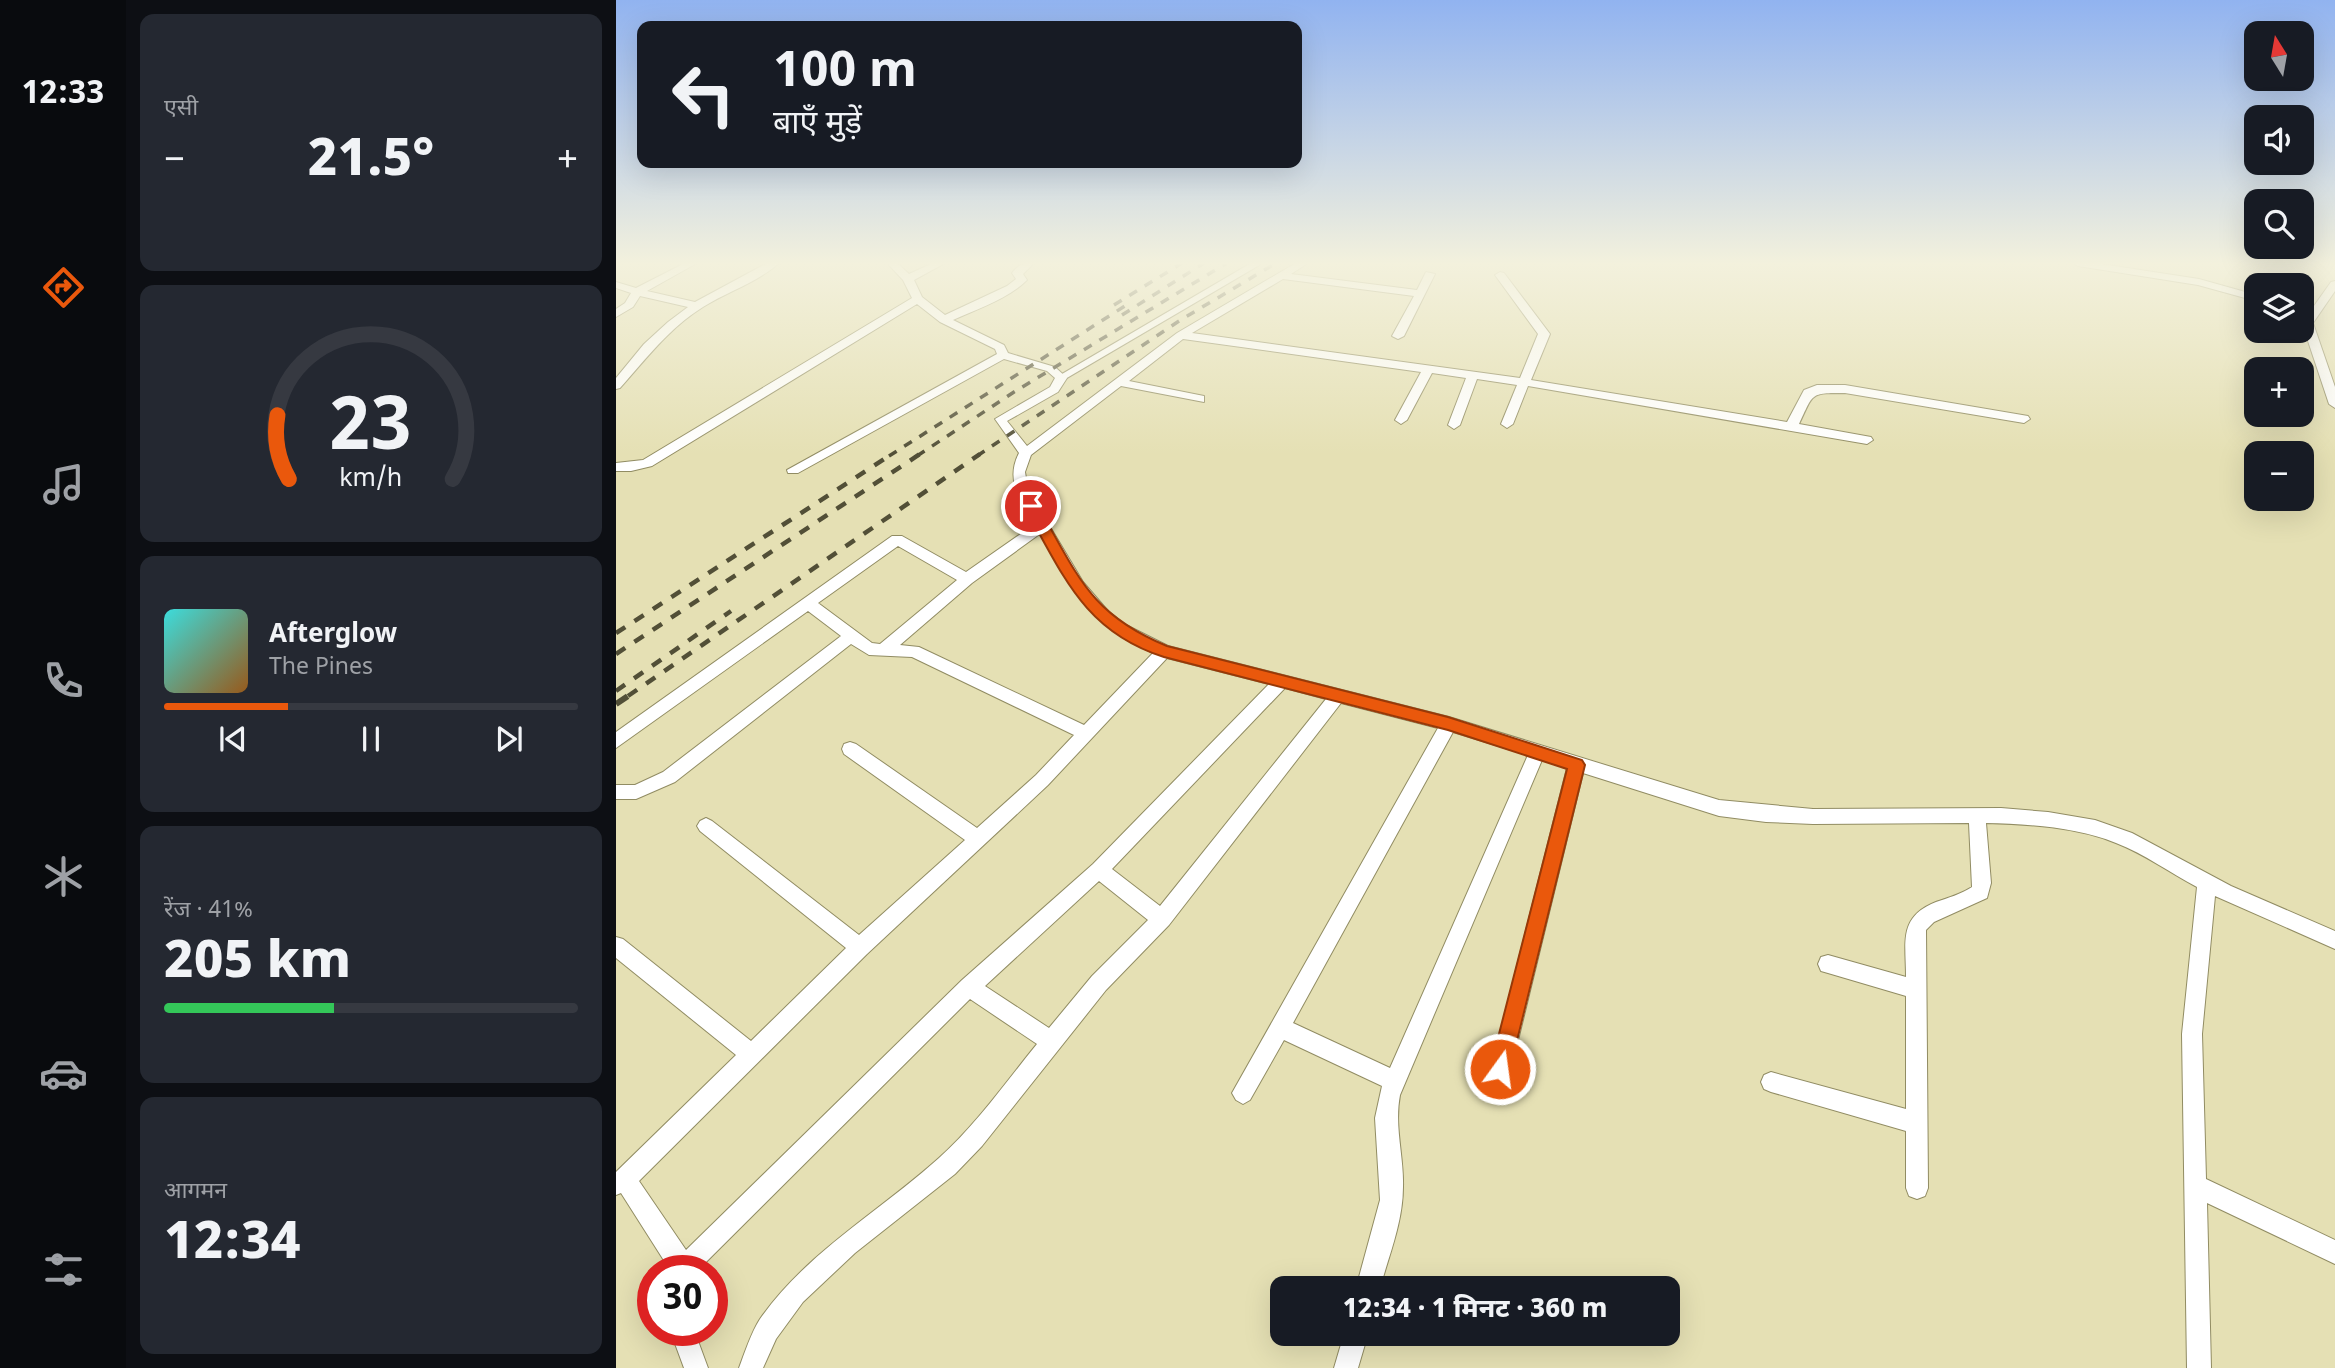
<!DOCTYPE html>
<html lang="hi">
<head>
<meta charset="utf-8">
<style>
  body { margin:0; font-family:Georgia,"Noto Sans Devanagari",serif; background:#242831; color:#f1f3f6; height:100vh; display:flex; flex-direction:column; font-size:26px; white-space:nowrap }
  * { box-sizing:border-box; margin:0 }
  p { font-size:23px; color:#9ea1a6 }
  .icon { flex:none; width:38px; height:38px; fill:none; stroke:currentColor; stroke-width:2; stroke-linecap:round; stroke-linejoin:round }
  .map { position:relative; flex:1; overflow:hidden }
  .side { display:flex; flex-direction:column; gap:14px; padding:14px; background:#0d0f14; width:490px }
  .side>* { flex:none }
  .guide { position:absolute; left:21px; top:21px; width:665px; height:147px; border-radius:14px; box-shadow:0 7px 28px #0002; background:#171b24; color:#f1f3f6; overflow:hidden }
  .needle { width:46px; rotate:349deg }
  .fabs { position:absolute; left:1628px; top:21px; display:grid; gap:14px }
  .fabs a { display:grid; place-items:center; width:70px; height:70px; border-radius:14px; background:#171b24; box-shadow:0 7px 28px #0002; font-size:35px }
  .speed { position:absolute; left:21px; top:1255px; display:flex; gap:14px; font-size:35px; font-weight:700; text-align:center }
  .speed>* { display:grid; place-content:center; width:91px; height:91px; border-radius:50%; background:#171b24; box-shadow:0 7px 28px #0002; line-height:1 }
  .speed .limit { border:10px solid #d22; background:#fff; color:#111 }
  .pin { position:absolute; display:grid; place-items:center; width:60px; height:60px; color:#fff; margin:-30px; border:4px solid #fff; border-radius:50%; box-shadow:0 2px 7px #0007 }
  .me { position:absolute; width:77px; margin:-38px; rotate:14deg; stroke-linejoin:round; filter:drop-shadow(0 0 5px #0008) }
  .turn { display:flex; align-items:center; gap:24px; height:147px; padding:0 21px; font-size:32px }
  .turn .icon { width:91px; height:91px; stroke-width:2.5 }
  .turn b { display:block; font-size:49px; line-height:60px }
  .big { font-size:52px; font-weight:800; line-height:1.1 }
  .side .tile { flex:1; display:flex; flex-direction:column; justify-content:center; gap:10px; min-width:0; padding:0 24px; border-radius:14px; background:#242831 }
  .side .dial { align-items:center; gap:0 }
  .dial svg { height:182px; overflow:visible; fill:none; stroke:#363941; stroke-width:7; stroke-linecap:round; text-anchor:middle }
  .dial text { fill:#f1f3f6; stroke:none }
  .song { display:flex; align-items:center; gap:21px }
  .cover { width:84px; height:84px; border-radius:10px; background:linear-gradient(135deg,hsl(180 70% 55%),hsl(30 70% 35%)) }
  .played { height:7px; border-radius:4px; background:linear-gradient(90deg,#ea580c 30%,#363941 30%) }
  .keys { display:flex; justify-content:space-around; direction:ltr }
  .heat { display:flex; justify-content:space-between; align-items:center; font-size:38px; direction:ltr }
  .charge { height:10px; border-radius:5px; background:linear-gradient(90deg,#34c759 41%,#363941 0) }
  .trip { position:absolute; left:654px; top:1276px; width:410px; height:70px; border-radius:14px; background:#171b24; box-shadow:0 7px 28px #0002; font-weight:800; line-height:70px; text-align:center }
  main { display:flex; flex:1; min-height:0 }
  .tabs { display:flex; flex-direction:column; width:126px; justify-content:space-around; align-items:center; background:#090b0e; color:#9ea1a6 }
  .tabs .icon { width:49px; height:49px }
  .tabs .on { color:#ea580c }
  .tabs b { font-size:32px; color:#f1f3f6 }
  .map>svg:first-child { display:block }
</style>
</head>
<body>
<main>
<nav class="tabs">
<b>12:33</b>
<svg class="icon on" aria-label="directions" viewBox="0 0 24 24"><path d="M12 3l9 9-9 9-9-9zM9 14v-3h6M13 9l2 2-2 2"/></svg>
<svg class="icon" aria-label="music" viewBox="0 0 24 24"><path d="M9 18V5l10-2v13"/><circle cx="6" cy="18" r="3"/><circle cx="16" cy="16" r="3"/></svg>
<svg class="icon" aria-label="phone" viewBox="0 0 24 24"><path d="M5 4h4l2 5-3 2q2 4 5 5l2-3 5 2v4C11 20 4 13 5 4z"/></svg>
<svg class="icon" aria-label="climate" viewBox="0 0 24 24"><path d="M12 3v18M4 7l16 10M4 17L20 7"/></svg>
<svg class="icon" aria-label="car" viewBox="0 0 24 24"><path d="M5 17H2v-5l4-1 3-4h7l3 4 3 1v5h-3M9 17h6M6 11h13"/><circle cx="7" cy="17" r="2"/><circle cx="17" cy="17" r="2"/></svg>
<svg class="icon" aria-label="filters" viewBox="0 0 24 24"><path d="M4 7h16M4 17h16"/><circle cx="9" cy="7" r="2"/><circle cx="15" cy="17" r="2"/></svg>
</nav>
<section class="side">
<div class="tile"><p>एसी</p>
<div class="heat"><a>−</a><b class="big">21.5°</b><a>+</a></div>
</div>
<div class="tile dial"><svg viewBox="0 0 100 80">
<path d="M14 69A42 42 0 1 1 86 69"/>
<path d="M14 69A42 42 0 0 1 9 41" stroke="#ea580c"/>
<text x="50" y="56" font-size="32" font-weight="700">23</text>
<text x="50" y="72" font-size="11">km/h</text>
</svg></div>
<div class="tile">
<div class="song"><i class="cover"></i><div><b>Afterglow</b><p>The Pines</p></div></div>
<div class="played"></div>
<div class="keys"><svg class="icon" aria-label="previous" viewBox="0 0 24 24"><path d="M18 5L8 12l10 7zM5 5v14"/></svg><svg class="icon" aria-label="pause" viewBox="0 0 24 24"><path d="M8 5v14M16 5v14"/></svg><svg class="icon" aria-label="next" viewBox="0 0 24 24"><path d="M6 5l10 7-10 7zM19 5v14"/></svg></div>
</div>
<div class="tile"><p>रेंज · 41%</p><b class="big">205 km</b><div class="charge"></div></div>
<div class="tile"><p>आगमन</p><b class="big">12:34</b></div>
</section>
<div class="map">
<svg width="1719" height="1368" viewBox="0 0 1719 1368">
  <rect width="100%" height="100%" fill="#e5e0b4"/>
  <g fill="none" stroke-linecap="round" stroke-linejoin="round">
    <!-- service casing -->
    <g stroke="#918c63" stroke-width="8">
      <path id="service" d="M 445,378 L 641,263"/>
    </g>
    <!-- minor casing -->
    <g stroke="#918c63" stroke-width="2">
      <path id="minor" d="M 69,263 L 81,263 L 31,291 L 79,302 L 151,263 L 163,263 C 142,282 111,292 87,307 C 52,329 31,358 4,388 L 0,389 L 0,378 L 28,344 L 52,322 L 72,307 L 24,296 L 17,307 L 0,317 L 0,309 L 9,303 L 15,293 L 0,288 L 0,282 L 20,288 Z
        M 271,263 L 281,263 L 293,274 L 317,263 L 329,263 L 298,280 L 306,297 L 329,315 L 391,286 L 400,279 L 396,273 C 402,265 408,263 418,263 L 407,274 L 411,280 C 392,299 361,309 337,320 L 388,345 L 392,353 L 439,367 L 451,378 L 442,392 L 391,421 L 411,446 L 561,333 L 680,263 L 692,263 L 675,274 L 801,290 L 810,272 L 819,274 L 788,336 L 782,339 L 776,336 L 798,296 L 667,279 L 576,333 L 904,378 L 922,334 L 879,275 L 884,272 L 888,273 L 934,334 L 915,380 L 1171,422 L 1188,390 L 1201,385 L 1229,385 L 1412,416 L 1414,419 L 1408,423 L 1229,393 C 1193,393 1198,393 1183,424 L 1255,437 L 1257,440 L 1251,444 L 912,386 L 897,424 L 891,428 L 885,424 L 901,385 L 861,379 L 844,425 L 838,429 L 832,425 L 850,378 L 816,373 L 791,420 L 785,424 L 779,420 L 805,372 L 567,339 L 513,381 L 588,396 L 588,402 L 505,386 L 415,455 L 409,472 L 412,490 L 467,582 L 492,611 L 508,624 L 552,646 L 833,717 L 1103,800 L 1197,809 L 1385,808 L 1432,812 L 1479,820 L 1516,833 L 1615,886 L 1719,931 L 1719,949 L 1599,896 L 1586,1034 L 1590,1179 L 1719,1240 L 1719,1264 L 1591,1203 L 1595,1368 L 1571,1368 L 1566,1034 L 1581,887 C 1554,873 1529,854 1500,843 C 1461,827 1412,824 1370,823 L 1375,883 L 1371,898 L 1318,922 L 1310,930 L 1312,1188 L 1309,1196 L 1301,1199 L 1293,1196 L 1290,1188 L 1290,1131 L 1155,1092 L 1148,1089 L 1145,1082 L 1148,1075 L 1155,1072 L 1290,1109 L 1290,996 L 1212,973 L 1205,971 L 1202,964 L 1205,957 L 1212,955 L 1290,977 C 1290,942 1282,917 1320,902 C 1332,898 1345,894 1356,887 L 1353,823 L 1197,824 L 1150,822 L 1103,816 L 967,773 L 895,1069 L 892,1076 L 885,1079 L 878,1076 L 875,1069 L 951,768 L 926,760 L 784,1095 C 778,1127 788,1156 787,1187 C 787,1222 773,1255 764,1288 L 740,1288 L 764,1200 L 759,1118 L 766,1086 L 668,1040 L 634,1100 L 627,1104 L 620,1100 L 616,1093 L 822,728 L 725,703 L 553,925 L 490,990 L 366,1146 L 339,1174 L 239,1253 L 187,1302 L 160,1339 L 147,1368 L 123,1368 C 129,1352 135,1333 144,1319 C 191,1252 263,1212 323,1158 C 360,1125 390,1082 421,1044 L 354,999 L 82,1270 L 54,1270 L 5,1193 L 0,1195 L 0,1172 L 120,1055 L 0,958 L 0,937 L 7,939 L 135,1041 L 230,948 L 84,831 L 81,826 L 84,821 L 90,818 L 96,821 L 243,935 L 349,840 L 228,754 L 226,749 L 228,744 L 234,742 L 240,744 L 361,828 L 420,775 L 458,735 L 296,657 L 253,655 L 235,644 L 59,782 L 20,799 L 0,799 L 0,785 L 19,785 L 47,772 L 225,636 L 192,611 L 0,748 L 0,732 L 276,536 L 286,536 L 350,572 L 419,524 C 404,501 389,480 403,453 L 379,419 L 434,387 L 439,378 L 431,371 L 388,359 L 182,473 L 172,473 L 171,470 L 381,354 L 379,349 L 324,322 L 301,304 L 36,466 L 15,471 L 0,471 L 0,463 L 27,460 L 296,298 L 287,280 ZM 425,533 C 457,592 474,623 537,653 L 468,725 L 303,647 L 284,645 L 356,583 ZM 282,546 L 341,580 L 264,644 L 256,643 L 202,603 ZM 551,658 L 653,684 L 477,864 L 346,980 L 70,1250 L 23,1181 L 251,954 L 432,785 ZM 669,688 L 710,699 L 544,906 L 496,869 ZM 837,732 L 912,755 L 774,1068 L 677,1023 ZM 483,881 L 532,920 L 476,976 L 433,1028 L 369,986 Z
        M 1457,263 L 1479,263 L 1583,279 L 1640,295 L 1640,301 L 1582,285 L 1462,266 Z
        M 1719,281 L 1719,291 L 1697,323 L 1719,387 L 1719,408 L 1713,404 L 1686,323 L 1715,282 Z
        M 54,1330 L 78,1330 L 92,1368 L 68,1368 Z
        M 728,1334 L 752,1334 L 742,1368 L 718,1368 Z"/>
    </g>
    <!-- service -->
    <use href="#service" stroke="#fff" stroke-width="6"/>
    <!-- minor -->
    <use href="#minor" fill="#fff" fill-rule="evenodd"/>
    <!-- rail-far2 -->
    <path stroke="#524f37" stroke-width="3.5" stroke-dasharray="9 9" stroke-linecap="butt" d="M 498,305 L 566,263
      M 506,315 L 588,263
      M 273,456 L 512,304
      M 301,456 L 398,392 L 611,263
      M 361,456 L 563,321 L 660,263"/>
    <!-- rail-far1 -->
    <path stroke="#524f37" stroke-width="4.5" stroke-dasharray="11 11" stroke-linecap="butt" d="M 0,633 L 276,454
      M 0,654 L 304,454
      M 0,691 L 115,611
      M 12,696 L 364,454"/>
    <!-- rail -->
    <path stroke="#524f37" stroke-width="6" stroke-dasharray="14 14" stroke-linecap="butt" d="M 0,704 L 15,694"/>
  </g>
  <!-- sky -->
  <linearGradient id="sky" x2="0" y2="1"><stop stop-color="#91b3f0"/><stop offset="0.58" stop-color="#f3f1dd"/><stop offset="1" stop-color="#f3f1dd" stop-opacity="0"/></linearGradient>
  <rect width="1719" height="454" fill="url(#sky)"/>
  <!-- route -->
  <path fill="#ea580c" stroke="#983908" stroke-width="2" d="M 415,502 L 420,503 C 461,572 471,613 551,646 L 832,717 L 966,760 L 969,765 L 892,1077 L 884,1080 L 877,1077 L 874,1069 L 951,769 L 832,730 L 548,657 C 467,631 447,574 408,506 Z"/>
</svg>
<div class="fabs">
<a><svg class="needle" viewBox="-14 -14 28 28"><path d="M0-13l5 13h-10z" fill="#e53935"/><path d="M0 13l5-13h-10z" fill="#9ea1a6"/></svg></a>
<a><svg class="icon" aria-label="sound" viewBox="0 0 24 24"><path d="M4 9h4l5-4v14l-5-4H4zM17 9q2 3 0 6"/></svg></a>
<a><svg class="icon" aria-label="search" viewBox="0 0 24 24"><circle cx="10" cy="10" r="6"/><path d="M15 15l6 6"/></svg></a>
<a><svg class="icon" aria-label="layers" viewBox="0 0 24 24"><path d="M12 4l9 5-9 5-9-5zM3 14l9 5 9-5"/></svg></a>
<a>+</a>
<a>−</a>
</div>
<div class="speed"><div class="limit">30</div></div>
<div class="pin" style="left:415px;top:506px;background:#d93025"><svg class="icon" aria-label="arrive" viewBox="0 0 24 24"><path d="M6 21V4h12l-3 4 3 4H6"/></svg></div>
<svg class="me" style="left:884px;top:1069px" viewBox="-20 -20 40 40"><circle r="17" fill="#ea580c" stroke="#fff" stroke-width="3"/><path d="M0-11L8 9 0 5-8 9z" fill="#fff"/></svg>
<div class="trip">12:34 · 1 मिनट · 360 m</div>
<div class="guide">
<div class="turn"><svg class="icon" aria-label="left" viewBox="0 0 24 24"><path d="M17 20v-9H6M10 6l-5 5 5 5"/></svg><div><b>100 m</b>बाएँ मुड़ें</div></div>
</div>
</div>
</main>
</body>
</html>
